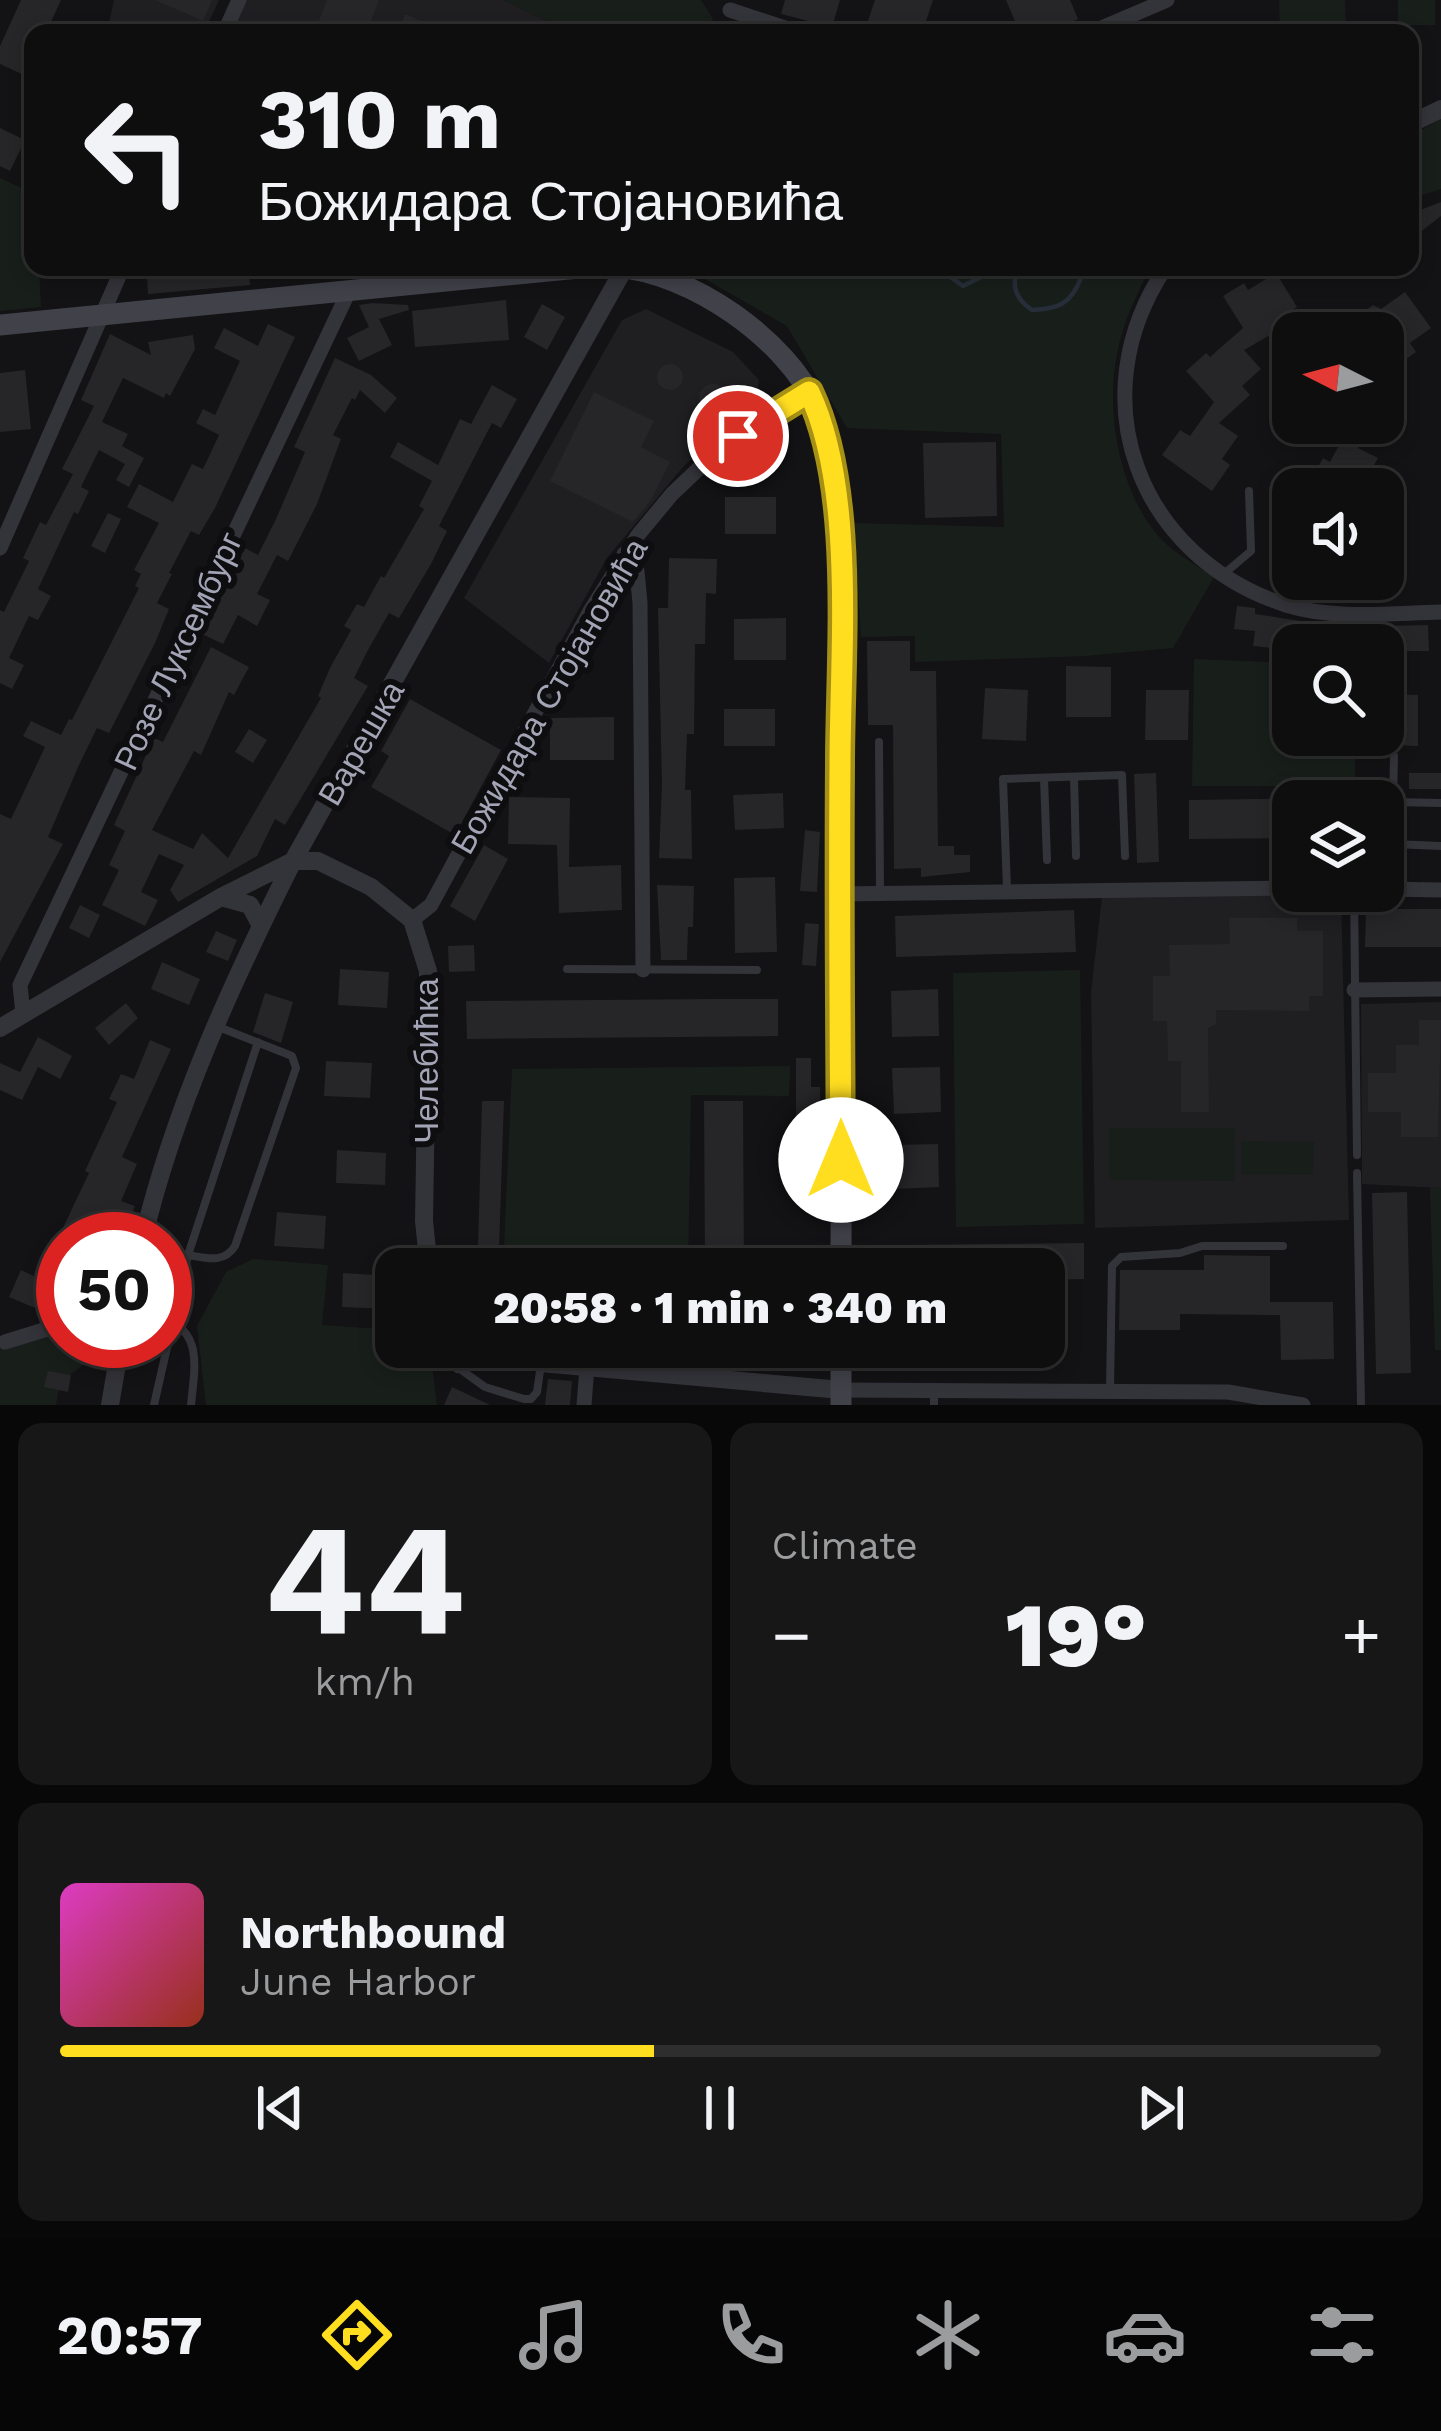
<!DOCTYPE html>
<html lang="en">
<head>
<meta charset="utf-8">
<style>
  body { margin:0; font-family:"Work Sans",sans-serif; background:#171718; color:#f1f3f6; height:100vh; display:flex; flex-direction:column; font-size:45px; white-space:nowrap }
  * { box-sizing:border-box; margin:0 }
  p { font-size:39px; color:#9b9c9e }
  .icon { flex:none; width:66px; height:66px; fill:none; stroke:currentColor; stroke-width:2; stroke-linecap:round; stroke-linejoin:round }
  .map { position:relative; height:1405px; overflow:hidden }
  .panel { display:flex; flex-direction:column; gap:18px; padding:18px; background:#080808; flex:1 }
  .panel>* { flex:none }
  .banner { position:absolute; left:24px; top:24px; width:1395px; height:252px; border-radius:24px; box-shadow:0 6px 18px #0003,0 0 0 3px #2e2e2f; background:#0e0e0f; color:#f1f3f6; overflow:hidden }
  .needle { width:78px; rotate:276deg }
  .tools { position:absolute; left:1272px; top:312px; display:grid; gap:24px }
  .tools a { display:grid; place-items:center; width:132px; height:132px; border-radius:24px; background:#0e0e0f; box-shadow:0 6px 18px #0003,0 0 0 3px #2e2e2f; font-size:60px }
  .speed { position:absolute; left:36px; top:1212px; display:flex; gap:24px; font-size:60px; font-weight:700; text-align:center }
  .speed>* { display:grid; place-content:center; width:156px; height:156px; border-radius:50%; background:#0e0e0f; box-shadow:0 6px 18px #0003,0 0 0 3px #2e2e2f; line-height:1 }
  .speed .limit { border:18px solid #d22; background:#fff; color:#111 }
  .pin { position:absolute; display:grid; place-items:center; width:102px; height:102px; color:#fff; margin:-51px; border:6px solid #fff; border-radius:50%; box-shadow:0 3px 12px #0007 }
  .me { position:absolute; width:132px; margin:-66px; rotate:0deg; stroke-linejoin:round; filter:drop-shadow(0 0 9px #0008) }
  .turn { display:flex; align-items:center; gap:42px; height:252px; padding:0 36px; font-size:54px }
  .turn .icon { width:156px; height:156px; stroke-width:2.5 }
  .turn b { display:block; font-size:84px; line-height:102px }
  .big { font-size:90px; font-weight:800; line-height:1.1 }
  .panel .widget { flex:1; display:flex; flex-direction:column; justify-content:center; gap:18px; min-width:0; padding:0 42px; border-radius:24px; background:#171718 }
  .panel .dial { align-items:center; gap:0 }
  .dial b { font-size:156px; line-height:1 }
  .song { display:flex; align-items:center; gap:36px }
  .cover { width:144px; height:144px; border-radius:18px; background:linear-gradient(135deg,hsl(310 70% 55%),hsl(10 70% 35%)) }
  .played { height:12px; border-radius:6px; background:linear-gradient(90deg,#ffde20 45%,#2e2e2f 45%) }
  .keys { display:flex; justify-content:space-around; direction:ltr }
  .heat { display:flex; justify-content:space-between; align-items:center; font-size:66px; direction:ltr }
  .panel .tiles { flex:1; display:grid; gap:18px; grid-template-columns:1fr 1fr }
  .widget:last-child { grid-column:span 2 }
  .trip { position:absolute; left:375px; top:1248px; width:690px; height:120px; border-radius:24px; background:#0e0e0f; box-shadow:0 6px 18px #0003,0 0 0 3px #2e2e2f; font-weight:800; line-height:120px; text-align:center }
  .menu { display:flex; height:192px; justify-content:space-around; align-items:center; background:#060606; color:#9b9c9e }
  .menu .icon { width:84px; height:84px }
  .menu .on { color:#ffde20 }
  .menu b { font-size:54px; color:#f1f3f6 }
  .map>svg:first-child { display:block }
</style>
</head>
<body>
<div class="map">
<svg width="1441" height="1405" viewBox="0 0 1441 1405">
  <rect width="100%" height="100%" fill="#131214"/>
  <!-- built -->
  <path fill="#1f1e21" d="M 114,0 L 219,0 L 204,33 L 131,33 L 109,23 Z
    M 239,0 L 504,0 L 571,33 L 224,33 Z
    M 646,309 L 733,352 L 759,380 L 756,401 L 683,467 L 607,558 L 549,663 L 464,598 L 622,320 Z
    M 1103,888 L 1341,894 L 1349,1220 L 1095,1228 L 1091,992 Z
    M 1441,1002 L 1441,1188 L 1362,1184 L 1361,1004 Z"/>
  <!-- green -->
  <path fill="#181f1b" d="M 504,0 L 701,0 L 713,19 L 704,33 L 571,33 Z
    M 1279,0 L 1345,0 L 1346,33 L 1280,33 Z
    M 1398,0 L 1435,0 L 1435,25 L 1398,25 Z
    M 1441,119 L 1441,189 L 1410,199 L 1410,136 Z
    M 0,178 L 33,193 L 33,267 L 39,267 L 41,307 L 0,311 Z
    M 684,267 L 1151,267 C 1136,295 1123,322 1117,354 C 1105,413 1120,494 1161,539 C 1175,554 1197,565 1214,577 L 1173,648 L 1085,656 L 915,662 L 915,636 L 861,637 L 854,523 L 1004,527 L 1001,434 L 847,428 L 787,326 Z
    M 1194,659 L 1293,663 L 1293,735 L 1355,735 L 1355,786 L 1192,786 Z
    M 1080,970 L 1084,1224 L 956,1227 L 953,973 Z
    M 790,1066 L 789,1096 L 691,1095 L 688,1269 L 503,1269 L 512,1069 Z
    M 1109,1128 L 1235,1128 L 1235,1181 L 1109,1180 Z
    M 1241,1141 L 1314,1142 L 1313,1175 L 1241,1174 Z
    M 1430,1188 L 1441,1188 L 1441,1350 L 1435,1350 Z
    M 253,1259 L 328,1265 L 322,1325 L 396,1330 L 396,1347 L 430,1347 L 437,1405 L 206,1405 L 197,1326 L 226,1272 Z
    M 63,1330 L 63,1341 L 100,1341 L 101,1352 L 60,1382 L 56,1405 L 0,1405 L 0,1347 Z"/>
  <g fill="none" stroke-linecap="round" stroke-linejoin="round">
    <!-- stream -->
    <path stroke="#282e39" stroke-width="4.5" d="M 1018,267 C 1011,286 1015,298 1032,310 C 1058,309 1071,304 1081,278
      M 926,269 L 943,272 L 963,286 L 983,276 L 986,267"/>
  </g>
  <!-- building -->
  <path fill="#262528" d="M 21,0 L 61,0 L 46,33 L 33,33 L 33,60 L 26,76 L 0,64 L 0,46 Z
    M 155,0 L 212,0 L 203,21 Z
    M 327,0 L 379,0 L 371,21 L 398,32 L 405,14 L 449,33 L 314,33 Z
    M 785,0 L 840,0 L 832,27 L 781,14 Z
    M 875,0 L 933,0 L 922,33 L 864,33 Z
    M 1006,0 L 1070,0 L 1078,19 L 1046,33 L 1020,33 Z
    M 0,128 L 25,140 L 10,171 L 0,166 Z
    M 1441,202 L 1441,216 L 1410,240 L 1410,220 L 1423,209 Z
    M 190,267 L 248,267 L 250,285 L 148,294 L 147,276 L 190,272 Z
    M 1276,273 L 1297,307 L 1273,322 L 1277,331 L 1244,350 L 1261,369 L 1242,386 L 1250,395 L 1219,423 L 1238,436 L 1222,459 L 1230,465 L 1212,491 L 1162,455 L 1180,430 L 1190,436 L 1214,402 L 1186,371 L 1206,353 L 1210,357 L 1243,328 L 1223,296 L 1244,283 L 1248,290 Z
    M 1405,292 L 1431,328 L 1410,343 L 1416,352 L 1383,376 L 1383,333 L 1358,333 L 1350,322 L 1373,305 L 1381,309 Z
    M 506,300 L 509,340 L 415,347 L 412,311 Z
    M 372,303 L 408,305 L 409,310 L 379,319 L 392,345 L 359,361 L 347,338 L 369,327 L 359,305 Z
    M 542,304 L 565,317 L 547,350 L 524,337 Z
    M 268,324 L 295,337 L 215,508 L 199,535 L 191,531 L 169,573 L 172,574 L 157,603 L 169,609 L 155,643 L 109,733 L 97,728 L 79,765 L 48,837 L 63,844 L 0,962 L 0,814 L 11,819 L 45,747 L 23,736 L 31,721 L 61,735 L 69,719 L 72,720 L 139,588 L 135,586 L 141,574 L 134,570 L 159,523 L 127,507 L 139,484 L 173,502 L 192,464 L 203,469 L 219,435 L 196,423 L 203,409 L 215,415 L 240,361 L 214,348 L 224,328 L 258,346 Z
    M 110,334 L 151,355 L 148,342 L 193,335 L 195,349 L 170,396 L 166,393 L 164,398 L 123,378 L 102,422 L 128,434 L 122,446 L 144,458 L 129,487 L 116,480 L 125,464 L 99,450 L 81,487 L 89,491 L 78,514 L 74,512 L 38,589 L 51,596 L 38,620 L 29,616 L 9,658 L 24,665 L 12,689 L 0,683 L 0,610 L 4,612 L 29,561 L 23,558 L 40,522 L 46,525 L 73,474 L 62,469 L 94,406 L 81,400 Z
    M 335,358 L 371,375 L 397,398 L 385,413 L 360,390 L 355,400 L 352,398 L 333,435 L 341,439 L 317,504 L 288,561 L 277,555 L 257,594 L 270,600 L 257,626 L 238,615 L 223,644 L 202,634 L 245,548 L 258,555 L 276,519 L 305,452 L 294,447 Z
    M657 377a13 13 0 1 1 26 0a13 13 0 1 1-26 0Z
    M 25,370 L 31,429 L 0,432 L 0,373 Z
    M699 398a14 14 0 1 1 28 0a14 14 0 1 1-28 0Z
    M 492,385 L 517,399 L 501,428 L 492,423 L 439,526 L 447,531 L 431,564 L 399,618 L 389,613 L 368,650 L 354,678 L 368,686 L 285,825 L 275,819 L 257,856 L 178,902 L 170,890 L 184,865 L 159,854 L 141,892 L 158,900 L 145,926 L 102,905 L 119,870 L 109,865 L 125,831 L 114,825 L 154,738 L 163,742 L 211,647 L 249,667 L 234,695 L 229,692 L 201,755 L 194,751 L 152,830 L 193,849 L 202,833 L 228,858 L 321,698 L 318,696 L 330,668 L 351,630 L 344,626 L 357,604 L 364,607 L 381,576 L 384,578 L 424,509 L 419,506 L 432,481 L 390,457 L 398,442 L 438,465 L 460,419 L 471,424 Z
    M 594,392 L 654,421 L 641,447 L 670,462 L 651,500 L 633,522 L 550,481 Z
    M 1351,423 L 1378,423 L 1358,448 L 1378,458 L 1366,479 L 1385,489 L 1316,489 L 1308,485 L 1323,458 L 1330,462 Z
    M 996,442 L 997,516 L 925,518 L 923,443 Z
    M 725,497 L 776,497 L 776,534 L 725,534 Z
    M 108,513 L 121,519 L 105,553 L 91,546 Z
    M 669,558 L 717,559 L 716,594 L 706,593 L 705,644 L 695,644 L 694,734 L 687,734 L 685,790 L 691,790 L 692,859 L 659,858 L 662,784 L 658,608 L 668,608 Z
    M 1237,606 L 1255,608 L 1255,614 L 1307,622 L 1304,645 L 1293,645 L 1293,650 L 1253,646 L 1255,631 L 1234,629 Z
    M 786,618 L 786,660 L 734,660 L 734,619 Z
    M 1428,625 L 1429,651 L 1386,651 L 1386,626 Z
    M 1353,632 L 1353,645 L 1331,645 L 1331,633 Z
    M 867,641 L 910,641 L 910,671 L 936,671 L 938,846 L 954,846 L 954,855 L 970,855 L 970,872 L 921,877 L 921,868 L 894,869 L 893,725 L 868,725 Z
    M 1066,666 L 1111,667 L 1111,717 L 1066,717 Z
    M 985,688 L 1028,690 L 1026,741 L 982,739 Z
    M 1146,690 L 1189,690 L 1188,740 L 1145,740 Z
    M 1383,694 L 1418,695 L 1418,746 L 1383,745 Z
    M 410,699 L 501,750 L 455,835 L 371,787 L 389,756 L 381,751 Z
    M 724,709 L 775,709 L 775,746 L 724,746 Z
    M 614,717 L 614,760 L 550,760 L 550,718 Z
    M 249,729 L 267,740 L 253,763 L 235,752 Z
    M 1156,773 L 1159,862 L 1137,863 L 1134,774 Z
    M 1409,773 L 1441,773 L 1441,789 L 1409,789 Z
    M 783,793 L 784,828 L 735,830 L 733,795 Z
    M 509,797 L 570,798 L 569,867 L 621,865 L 622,910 L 559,913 L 557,845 L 508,844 Z
    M 1255,799 L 1293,799 L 1293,838 L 1189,839 L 1189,800 Z
    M 805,830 L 820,832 L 817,892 L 800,891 Z
    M 484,845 L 508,859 L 475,921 L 450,906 Z
    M 775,877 L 777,952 L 735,953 L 734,878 Z
    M 657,885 L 694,886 L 693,927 L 688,927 L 687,960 L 661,960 Z
    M 80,905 L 100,915 L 89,938 L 69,928 Z
    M 1366,909 L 1441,909 L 1441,947 L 1365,947 Z
    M 1074,910 L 1076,952 L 896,957 L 895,916 Z
    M 1229,918 L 1297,918 L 1297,931 L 1323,931 L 1323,996 L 1309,996 L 1309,1011 L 1216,1010 L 1216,1024 L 1208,1028 L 1209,1112 L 1181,1112 L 1181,1061 L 1168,1061 L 1167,1021 L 1153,1021 L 1153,976 L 1170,976 L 1169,945 L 1230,944 Z
    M 805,923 L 819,924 L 816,966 L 802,965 Z
    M 216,931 L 237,940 L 228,961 L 206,952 Z
    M 474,945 L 475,971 L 449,972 L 448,946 Z
    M 162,962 L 200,979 L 189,1005 L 151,989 Z
    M 340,969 L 389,972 L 387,1008 L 338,1005 Z
    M 938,989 L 939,1036 L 892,1037 L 891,991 Z
    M 265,993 L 293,1002 L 281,1043 L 253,1032 Z
    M 713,999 L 778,999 L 778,1036 L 467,1039 L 466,1001 Z
    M 126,1003 L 138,1018 L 109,1045 L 95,1028 Z
    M 1419,1020 L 1441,1020 L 1438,1137 L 1401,1137 L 1401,1112 L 1368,1112 L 1368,1073 L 1396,1073 L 1396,1045 L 1419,1045 Z
    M 38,1037 L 72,1056 L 60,1079 L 38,1067 L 22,1100 L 0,1090 L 0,1063 L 20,1072 Z
    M 150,1040 L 171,1049 L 122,1157 L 137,1164 L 121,1201 L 135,1206 L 125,1233 L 92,1221 L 82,1239 L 63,1239 L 63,1280 L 43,1270 L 89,1173 L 85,1171 L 117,1102 L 109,1099 L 121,1074 L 134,1079 Z
    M 796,1058 L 811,1058 L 811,1087 L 820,1087 L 820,1121 L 796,1121 Z
    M 326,1061 L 372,1063 L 370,1098 L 324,1096 Z
    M 940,1067 L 941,1112 L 894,1114 L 892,1068 Z
    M 482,1101 L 504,1101 L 499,1248 L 478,1247 Z
    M 704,1101 L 743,1101 L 744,1269 L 705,1269 Z
    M 938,1144 L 939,1187 L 894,1189 L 892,1145 Z
    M 337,1150 L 386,1153 L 385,1185 L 336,1183 Z
    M 1407,1192 L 1411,1373 L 1376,1374 L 1372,1193 Z
    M 277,1212 L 326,1216 L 324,1249 L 274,1246 Z
    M 1084,1243 L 1084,1279 L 1044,1280 L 1044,1269 L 901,1269 L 901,1245 Z
    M 1204,1255 L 1270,1256 L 1270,1302 L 1333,1302 L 1334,1359 L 1281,1360 L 1280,1315 L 1180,1314 L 1180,1330 L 1119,1330 L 1120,1270 L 1204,1270 Z
    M 21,1270 L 46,1282 L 35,1308 L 9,1297 Z
    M 343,1273 L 390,1276 L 389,1309 L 342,1307 Z
    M 757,1347 L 775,1347 L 768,1370 L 756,1369 Z
    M 877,1352 L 894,1352 L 894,1368 L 876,1368 Z
    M 48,1371 L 71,1375 L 68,1392 L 44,1387 Z
    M 548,1379 L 572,1381 L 570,1405 L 545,1405 Z
    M 452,1387 L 490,1405 L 444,1405 Z"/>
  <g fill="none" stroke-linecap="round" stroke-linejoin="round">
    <!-- service -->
    <path stroke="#33333a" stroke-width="8" d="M 1225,573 L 1251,551 L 1249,491
      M 879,742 L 880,891
      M 1074,777 L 1076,856
      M 1044,778 L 1047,860
      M 1393,802 L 1394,756
      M 1392,844 L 1441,846
      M 1007,889 L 1003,779 L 1122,775 L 1125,856
      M 1390,889 L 1393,802 L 1441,803
      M 1354,891 L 1357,1155
      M 567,969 L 757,970
      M 1357,1173 L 1361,1405
      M 188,1255 C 206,1258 224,1264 235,1246 L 296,1068 L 292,1056 L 216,1026
      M 165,1319 C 204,1333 194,1371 191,1405
      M 432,1349 L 485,1387 L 524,1399 L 531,1399 L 537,1392 L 541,1364
      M 457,1369 L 472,1347
      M 1110,1390 L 1112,1266 L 1121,1257 L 1180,1253 L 1202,1246 L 1283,1246
      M 154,1405 L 188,1255 L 258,1042
      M 934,1405 L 934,1392"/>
    <!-- minor -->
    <path stroke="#33333a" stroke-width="15" d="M 730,10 L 800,33
      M 224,33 L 239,0
      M 1090,33 L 1167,0
      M 1166,267 C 1078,397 1137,557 1286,605 C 1334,620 1391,613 1441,612
      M 0,548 L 123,267
      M 624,554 L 637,571 L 640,603 L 643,970
      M 1383,889 L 1441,890
      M 839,894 L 1293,888
      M 412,920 L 431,905 L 590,611 L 638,535 L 672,494 L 712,456 L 809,392
      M 1354,990 L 1441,989
      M 23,1014 L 20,985 L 349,291
      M 5,1342 L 63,1324
      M 841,1390 L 1228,1392 L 1303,1405
      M 584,1405 L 587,1367"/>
    <!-- tertiary -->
    <path stroke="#33333a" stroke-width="18" d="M 1410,124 L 1441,109
      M 221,897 L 250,905 L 261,926
      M 0,1028 L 221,897 L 293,861 L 318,861 L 371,887 L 412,920 L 428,971 L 424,1221 L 429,1269
      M 143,1239 C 175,1106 232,983 293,861 L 625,267
      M 489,1347 L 510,1357 L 541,1363 L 841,1390
      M 110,1405 L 121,1341"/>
    <!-- secondary -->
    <path stroke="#41414a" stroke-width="21" d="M 615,267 C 691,272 786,339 817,407 C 855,494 840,662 840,759 C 839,929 842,1099 841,1269
      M 0,325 L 589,267
      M 841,1405 L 841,1347"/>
  </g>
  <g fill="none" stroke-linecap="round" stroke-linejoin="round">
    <!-- route casing -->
    <g stroke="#a69015" stroke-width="30">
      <path id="route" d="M 738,436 L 809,392 C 856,490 840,654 840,764 C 839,896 840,1028 841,1160"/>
    </g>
    <!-- route -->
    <use href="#route" stroke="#ffde20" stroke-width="21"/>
  </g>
  <g text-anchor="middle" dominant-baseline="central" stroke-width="12" stroke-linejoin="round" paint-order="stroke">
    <!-- street labels -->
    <g font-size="33" fill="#a3a5b6" stroke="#0e0d0f">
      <text transform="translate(178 651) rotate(-65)">Розе Луксембург</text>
      <text transform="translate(549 696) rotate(-60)">Божидара Стојановића</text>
      <text transform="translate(361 743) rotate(-60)">Варешка</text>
      <text transform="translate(426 1061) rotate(-90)">Челебићка</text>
    </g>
  </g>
</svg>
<div class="tools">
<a><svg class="needle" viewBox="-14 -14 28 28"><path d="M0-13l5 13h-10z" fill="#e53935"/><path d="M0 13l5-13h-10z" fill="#9b9c9e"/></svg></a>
<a><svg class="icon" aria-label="sound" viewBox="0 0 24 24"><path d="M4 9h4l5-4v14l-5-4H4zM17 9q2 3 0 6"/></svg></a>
<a><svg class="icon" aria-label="search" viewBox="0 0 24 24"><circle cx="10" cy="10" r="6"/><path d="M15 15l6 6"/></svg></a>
<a><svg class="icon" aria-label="layers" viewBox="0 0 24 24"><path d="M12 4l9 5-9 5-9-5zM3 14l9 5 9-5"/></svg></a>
</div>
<div class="speed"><div class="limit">50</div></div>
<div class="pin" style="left:738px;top:436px;background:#d93025"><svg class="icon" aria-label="arrive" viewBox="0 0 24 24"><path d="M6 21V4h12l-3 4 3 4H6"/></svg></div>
<svg class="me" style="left:841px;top:1160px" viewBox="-20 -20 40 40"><circle r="19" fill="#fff"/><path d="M0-13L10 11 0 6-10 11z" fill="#ffde20"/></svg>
<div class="trip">20:58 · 1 min · 340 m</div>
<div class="banner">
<div class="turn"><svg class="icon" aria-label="left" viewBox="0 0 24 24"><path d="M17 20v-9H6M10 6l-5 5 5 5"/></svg><div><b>310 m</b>Божидара Стојановића</div></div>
</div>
</div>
<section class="panel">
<div class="tiles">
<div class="widget dial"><b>44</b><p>km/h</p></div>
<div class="widget"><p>Climate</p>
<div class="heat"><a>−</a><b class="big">19°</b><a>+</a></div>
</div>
<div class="widget">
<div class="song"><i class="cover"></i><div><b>Northbound</b><p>June Harbor</p></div></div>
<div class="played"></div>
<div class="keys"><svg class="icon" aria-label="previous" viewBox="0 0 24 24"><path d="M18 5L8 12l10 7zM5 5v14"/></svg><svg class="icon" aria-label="pause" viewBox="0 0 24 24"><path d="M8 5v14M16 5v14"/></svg><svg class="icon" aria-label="next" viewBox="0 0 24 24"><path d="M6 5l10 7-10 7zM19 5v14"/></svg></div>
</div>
</div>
</section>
<nav class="menu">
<b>20:57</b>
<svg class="icon on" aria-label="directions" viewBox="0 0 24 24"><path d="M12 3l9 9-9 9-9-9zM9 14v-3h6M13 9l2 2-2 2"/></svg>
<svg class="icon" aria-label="music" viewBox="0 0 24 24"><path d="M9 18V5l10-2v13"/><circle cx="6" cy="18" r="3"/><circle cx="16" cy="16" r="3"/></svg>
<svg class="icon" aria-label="phone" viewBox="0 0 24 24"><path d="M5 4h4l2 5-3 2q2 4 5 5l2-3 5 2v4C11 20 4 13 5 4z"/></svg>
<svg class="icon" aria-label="climate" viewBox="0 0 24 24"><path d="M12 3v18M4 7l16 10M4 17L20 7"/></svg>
<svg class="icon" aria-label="car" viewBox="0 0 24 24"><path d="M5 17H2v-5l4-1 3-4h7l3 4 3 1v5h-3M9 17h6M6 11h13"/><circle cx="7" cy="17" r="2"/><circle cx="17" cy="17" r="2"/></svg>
<svg class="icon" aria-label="filters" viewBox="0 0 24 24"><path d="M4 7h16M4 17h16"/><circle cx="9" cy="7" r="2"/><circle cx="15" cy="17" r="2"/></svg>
</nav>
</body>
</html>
